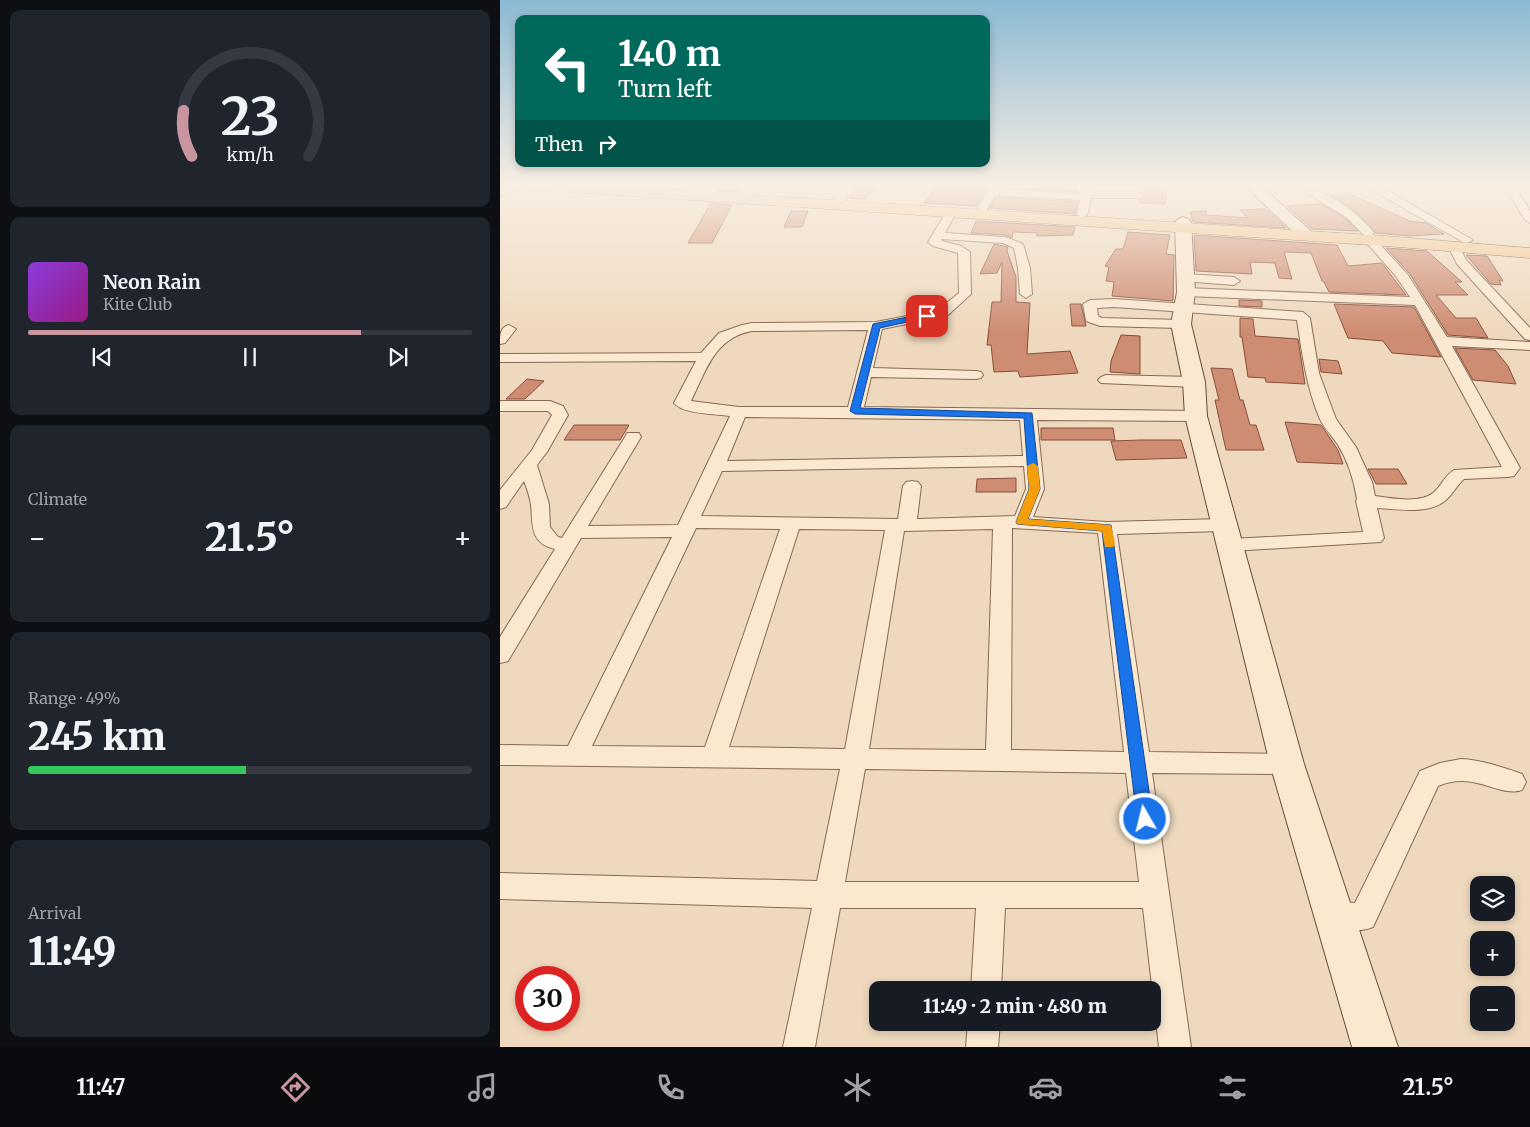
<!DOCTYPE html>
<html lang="en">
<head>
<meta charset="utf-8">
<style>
  body { margin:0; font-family:Merriweather,serif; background:#20242c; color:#f1f3f6; height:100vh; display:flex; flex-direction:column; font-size:19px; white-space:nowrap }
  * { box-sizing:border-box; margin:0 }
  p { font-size:16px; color:#9ea1a6 }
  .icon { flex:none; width:28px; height:28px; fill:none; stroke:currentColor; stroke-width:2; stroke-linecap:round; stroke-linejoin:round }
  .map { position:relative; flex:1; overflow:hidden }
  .side { display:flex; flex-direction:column; gap:10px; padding:10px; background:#0d0f14; width:500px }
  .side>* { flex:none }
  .guide { position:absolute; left:15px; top:15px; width:475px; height:152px; border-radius:10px; box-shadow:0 2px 8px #0003; background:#00695c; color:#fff; overflow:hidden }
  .tools { position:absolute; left:970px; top:876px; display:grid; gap:10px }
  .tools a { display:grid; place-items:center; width:45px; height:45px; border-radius:10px; background:#171b24; box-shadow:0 2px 8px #0003; font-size:25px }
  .speed { position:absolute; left:15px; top:966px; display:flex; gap:10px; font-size:25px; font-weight:700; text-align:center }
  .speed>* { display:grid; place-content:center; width:65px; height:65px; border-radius:50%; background:#171b24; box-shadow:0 2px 8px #0003; line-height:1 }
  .speed .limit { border:8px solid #d22; background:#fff; color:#111 }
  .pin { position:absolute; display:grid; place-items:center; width:42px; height:42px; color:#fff; margin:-21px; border-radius:10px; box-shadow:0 2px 8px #0006 }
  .me { position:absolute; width:55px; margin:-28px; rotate:352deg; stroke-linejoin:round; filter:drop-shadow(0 0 4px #0008) }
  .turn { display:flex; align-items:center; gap:18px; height:105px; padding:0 20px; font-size:22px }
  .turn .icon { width:65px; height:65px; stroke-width:2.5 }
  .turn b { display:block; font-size:35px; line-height:42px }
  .then { display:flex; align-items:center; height:48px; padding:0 20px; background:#0003; gap:10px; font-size:19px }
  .big { font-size:38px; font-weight:800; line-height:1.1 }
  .side .tile { flex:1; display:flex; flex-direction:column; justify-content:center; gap:8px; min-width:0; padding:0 18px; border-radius:10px; background:#20242c }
  .side .dial { align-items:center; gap:0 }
  .dial svg { height:130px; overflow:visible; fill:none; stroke:#363941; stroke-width:7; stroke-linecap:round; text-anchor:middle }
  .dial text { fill:#f1f3f6; stroke:none }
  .song { display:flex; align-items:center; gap:15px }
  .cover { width:60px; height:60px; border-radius:8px; background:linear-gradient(135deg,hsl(270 70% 55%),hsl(310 70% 35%)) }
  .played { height:5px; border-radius:2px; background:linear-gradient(90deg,#c9969f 75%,#363941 75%) }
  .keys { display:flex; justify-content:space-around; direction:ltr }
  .heat { display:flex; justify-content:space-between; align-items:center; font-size:28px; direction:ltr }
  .charge { height:8px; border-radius:4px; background:linear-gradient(90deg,#34c759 49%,#363941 0) }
  .trip { position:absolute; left:369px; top:981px; width:292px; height:50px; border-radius:10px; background:#171b24; box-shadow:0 2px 8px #0003; font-weight:800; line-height:50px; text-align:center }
  .menu { display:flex; height:80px; justify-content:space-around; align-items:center; background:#090b0e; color:#9ea1a6 }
  .menu .icon { width:35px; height:35px }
  .menu .active { color:#c9969f }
  .menu b { font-size:22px; color:#f1f3f6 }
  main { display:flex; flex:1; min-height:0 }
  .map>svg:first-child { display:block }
</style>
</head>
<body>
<main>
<section class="side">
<div class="tile dial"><svg viewBox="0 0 100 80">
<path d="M14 69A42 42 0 1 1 86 69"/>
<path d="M14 69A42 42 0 0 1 9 41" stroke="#c9969f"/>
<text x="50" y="56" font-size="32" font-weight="700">23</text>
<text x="50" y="72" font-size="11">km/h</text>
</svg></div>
<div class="tile">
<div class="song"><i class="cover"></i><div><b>Neon Rain</b><p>Kite Club</p></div></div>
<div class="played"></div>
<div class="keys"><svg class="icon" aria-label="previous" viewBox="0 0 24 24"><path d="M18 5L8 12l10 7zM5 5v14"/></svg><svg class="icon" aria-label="pause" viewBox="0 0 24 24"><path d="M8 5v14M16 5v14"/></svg><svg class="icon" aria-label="next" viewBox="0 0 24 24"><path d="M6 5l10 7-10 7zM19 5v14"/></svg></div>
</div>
<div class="tile"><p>Climate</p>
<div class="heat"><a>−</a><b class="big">21.5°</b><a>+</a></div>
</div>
<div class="tile"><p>Range · 49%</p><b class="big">245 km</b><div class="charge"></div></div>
<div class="tile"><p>Arrival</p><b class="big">11:49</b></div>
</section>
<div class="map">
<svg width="1030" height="1047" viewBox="0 0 1030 1047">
  <rect width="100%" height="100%" fill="#efd9be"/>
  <!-- building -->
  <path fill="#ce8c72" stroke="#874f3b" d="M 221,185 L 242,185 L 238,192 L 218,191 Z
    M 363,185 L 379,185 L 365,199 L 349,198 Z
    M 437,185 L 489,185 L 476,206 L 424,203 Z
    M 639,185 L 666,185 L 666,204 L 640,203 L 640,199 L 646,194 L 641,191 Z
    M 502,186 L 575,188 L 577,192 L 502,187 Z
    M 847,193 L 910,221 L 926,223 L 944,234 L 910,236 L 876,233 L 855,211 L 831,195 Z
    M 496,197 L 578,202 L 575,214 L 490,208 Z
    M 211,203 L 232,205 L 212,243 L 188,243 Z
    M 821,204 L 845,218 L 858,231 L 812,229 L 787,206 Z
    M 766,209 L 786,228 L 693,222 L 690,212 L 706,211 L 706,215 L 748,218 L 740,210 Z
    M 291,211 L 308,211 L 302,227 L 284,227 Z
    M 476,221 L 575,227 L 573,235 L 537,236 L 537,233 L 513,232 L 512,238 L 505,235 L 471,233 Z
    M 628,232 L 670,235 L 666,254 L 674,255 L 673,301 L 612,296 L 614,282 L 606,281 L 609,267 L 605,266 L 616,249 L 623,249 Z
    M 694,235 L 837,245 L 848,266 L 882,263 L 906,295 L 829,292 L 824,282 L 822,281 L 811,253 L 784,252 L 792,279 L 779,278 L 775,263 L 750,262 L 752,274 L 696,271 Z
    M 494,244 L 508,247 L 507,251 L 516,277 L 516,302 L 530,303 L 527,354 L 570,351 L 578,373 L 520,377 L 518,371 L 494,372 L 491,345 L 487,345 L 492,302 L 501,302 L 502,262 L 497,273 L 480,274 Z
    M 886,248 L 927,251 L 962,282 L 955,282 L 968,295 L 936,295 L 956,318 L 976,318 L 988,338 L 948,335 L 910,274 Z
    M 966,255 L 987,256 L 1003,281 L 999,280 L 1001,285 L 991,284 Z
    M 739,300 L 762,301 L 762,307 L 739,306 Z
    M 570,304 L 581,304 L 586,326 L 572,326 Z
    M 834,304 L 914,307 L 941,357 L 892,353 L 883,341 L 848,338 Z
    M 740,318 L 753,319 L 755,336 L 798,339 L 805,384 L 766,382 L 765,378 L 748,377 L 742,337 L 740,337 Z
    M 621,335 L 640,336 L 640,374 L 610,372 L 611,361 Z
    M 955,348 L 995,350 L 1008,366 L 1016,384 L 973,380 Z
    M 819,359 L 838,361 L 842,374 L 821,372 Z
    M 711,368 L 732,369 L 740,400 L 743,400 L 750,425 L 756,425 L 764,450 L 726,450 L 715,400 L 719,400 Z
    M 27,379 L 44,381 L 25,399 L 6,399 Z
    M 785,422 L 821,425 L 838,450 L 843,464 L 797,462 Z
    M 74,425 L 129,425 L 120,440 L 64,440 Z
    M 541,428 L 613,428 L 615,440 L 541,440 Z
    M 640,440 L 681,440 L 687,458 L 616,460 L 611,441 Z
    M 868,469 L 898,469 L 907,484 L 876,484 Z
    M 516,478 L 516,492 L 476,492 L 477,479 Z"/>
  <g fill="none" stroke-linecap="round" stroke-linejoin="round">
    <!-- street casing -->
    <g stroke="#876956" stroke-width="2">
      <path id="street" d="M 10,185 L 24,185 L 0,196 L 0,189 Z
        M 190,185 L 201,185 L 193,193 L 185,193 L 184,191 Z
        M 348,185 L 359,185 L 343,202 L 335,202 L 334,200 L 335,198 Z
        M 491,185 L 501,185 L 499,189 L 580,194 L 576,185 L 587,185 L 590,192 L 639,192 L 644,195 L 639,198 L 591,198 L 587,215 L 582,218 L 577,215 L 580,200 L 495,195 L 486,211 L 478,211 L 477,209 Z
        M 870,185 L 878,185 L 973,240 L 967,243 L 963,242 L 870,189 Z
        M 1004,185 L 1014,185 L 1030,211 L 1030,223 L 1025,220 Z
        M 812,189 C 833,195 861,215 874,233 L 872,235 L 864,235 L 846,217 L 808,194 L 807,192 Z
        M 451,210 L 456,213 L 445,233 L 505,237 L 523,244 L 530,268 L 532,294 L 526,298 L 520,294 L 518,268 L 514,248 L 503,243 L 441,239 L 442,241 L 461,246 L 470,252 L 471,294 L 447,316 L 382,329 L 373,368 L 476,371 L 481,372 L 483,375 L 481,378 L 476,379 L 371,377 L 364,407 L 696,411 L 702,413 L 704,416 L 702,419 L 696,421 L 537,420 L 544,489 L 533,517 L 607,522 L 723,519 L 730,521 L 732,525 L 730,529 L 723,531 L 617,534 L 649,752 L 787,754 L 796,757 L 799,764 L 796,771 L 787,774 L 652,773 L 691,1047 L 659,1047 L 643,908 L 505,908 L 501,990 L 471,990 L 476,908 L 340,908 L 315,1047 L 283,1047 L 312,908 L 0,899 L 0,873 L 317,881 L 340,769 L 0,765 L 0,745 L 68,746 L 172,537 L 81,538 L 8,661 L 0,663 L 0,637 L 55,549 C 29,543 33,524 31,505 C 30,497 27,489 24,481 L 6,507 L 0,509 L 0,490 L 32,450 L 52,415 L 48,411 L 0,411 L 0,401 L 50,401 L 63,406 L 68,415 L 47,452 L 37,465 L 49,504 L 50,527 L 58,537 L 62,538 L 125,437 L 127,433 L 139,433 L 141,437 L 88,526 L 178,525 L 230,416 C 216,414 182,414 174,403 L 196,361 L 0,362 L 0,354 L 201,353 L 219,333 L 242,325 L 252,323 L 376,322 L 438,310 L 459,293 L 458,253 L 433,246 L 428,242 L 447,211 ZM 368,330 L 348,407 L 239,407 L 191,401 C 206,371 214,338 252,331 ZM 245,417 L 520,420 L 523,456 L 227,461 ZM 524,466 L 526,489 L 515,516 L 417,519 L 421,486 L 418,482 L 412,481 L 406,482 L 403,486 L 398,519 L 201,516 L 222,471 ZM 196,528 L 280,529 L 205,747 L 92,746 ZM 512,528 L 598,533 L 624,752 L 511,750 ZM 299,529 L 385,530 L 345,749 L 229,747 ZM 493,529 L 486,750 L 369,749 L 404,531 ZM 365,769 L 626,773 L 639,882 L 345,882 Z
        M 870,237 L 874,238 L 908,275 L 947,337 L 1030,342 L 1030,350 L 952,346 L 1020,468 L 1014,476 L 1008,477 L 964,479 C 957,485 953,494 946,500 C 929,515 897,509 877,508 L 884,538 L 881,542 L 731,551 L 724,549 L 721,545 L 724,541 L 731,539 L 863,532 L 856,501 L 857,499 C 854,481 848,461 838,445 C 832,436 823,427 819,417 C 806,385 802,353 797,320 L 614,307 L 597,308 L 598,316 L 602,318 L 681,320 L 688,324 L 681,328 L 600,326 L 586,321 L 583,304 L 590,300 L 614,299 L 803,312 L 810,318 L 819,373 L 827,395 L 836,419 L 856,447 L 872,482 L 875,496 C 891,498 919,504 933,493 C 941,487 944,476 954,470 L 1002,467 L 915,305 L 686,296 L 680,292 L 686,288 L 910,297 L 895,275 L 864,240 Z
        M 954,243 L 958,244 L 966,260 L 1030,328 L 1030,340 L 1025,339 L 957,264 L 948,246 Z
        M 686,274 L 734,277 L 740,281 L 734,285 L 682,281 L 680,278 L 682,275 Z
        M 9,325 L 16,329 L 5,343 L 0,344 C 0,335 0,327 9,325 Z
        M 606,375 L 694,377 L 699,379 L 702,382 L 699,385 L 694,387 L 601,383 L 598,380 L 601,377 Z
        M 961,759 C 982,760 1002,767 1022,774 L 1026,782 L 1022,790 C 998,798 975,770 938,786 L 873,927 C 858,933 839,931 824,925 L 820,915 L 824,905 L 834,901 L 855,903 L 920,771 L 940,763 Z
        M 468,1022 L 500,1022 L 498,1047 L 466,1047 Z"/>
    </g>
    <!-- secondary casing -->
    <g stroke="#694b3a" stroke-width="2">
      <path id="secondary" d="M 744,185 L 760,185 L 813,233 L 815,236 L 813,239 L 801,239 Z
        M 683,217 L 688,219 L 691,222 L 695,292 L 691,324 L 705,382 L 707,416 L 804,764 L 898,1047 L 852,1047 L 770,764 L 685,416 L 683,382 L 671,324 L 677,292 L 675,222 L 678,219 Z"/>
    </g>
    <!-- primary casing -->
    <g stroke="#55382b" stroke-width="1">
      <path id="primary" d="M 19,185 L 100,185 L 886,236 L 1030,248 L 1030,258 L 886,246 L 26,189 Z"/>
    </g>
    <!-- street -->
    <use href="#street" fill="#fae8d1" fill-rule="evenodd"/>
    <!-- secondary -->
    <use href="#secondary" fill="#fae8d1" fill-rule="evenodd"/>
    <!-- primary -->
    <use href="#primary" fill="#f4c893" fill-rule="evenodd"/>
  </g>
  <!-- sky -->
  <linearGradient id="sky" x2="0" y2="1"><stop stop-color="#8bb9d3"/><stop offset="0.56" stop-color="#f8eee2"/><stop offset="1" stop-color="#f8eee2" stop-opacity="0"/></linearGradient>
  <rect width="1030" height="332" fill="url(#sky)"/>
  <!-- route -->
  <path fill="#1a73e8" stroke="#114b97" d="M 427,313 L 430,314 L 430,317 L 380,328 L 360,408 L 532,413 L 540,489 L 528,519 L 611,525 L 653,819 L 651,824 L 645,826 L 639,824 L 637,819 L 602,531 L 517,524 L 516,522 L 529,489 L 524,418 L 355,414 L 350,411 L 373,324 Z"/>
  <!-- slow -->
  <path fill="#f59e0b" d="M 533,463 L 538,466 L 540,489 L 528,519 L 611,525 L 615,544 L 613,547 L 605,547 L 602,531 L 517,524 L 516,522 L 529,489 L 527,466 Z"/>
</svg>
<div class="tools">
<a><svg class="icon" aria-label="layers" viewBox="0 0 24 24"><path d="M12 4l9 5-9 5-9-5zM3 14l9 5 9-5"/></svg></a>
<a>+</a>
<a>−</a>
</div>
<div class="speed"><div class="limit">30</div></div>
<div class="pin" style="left:427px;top:316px;background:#d93025"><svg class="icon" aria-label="arrive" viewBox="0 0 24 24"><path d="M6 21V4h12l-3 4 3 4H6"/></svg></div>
<svg class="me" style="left:645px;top:819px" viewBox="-20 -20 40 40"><circle r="17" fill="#1a73e8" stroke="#fff" stroke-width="3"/><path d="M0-11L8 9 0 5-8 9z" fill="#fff"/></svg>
<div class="trip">11:49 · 2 min · 480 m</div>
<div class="guide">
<div class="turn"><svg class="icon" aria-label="left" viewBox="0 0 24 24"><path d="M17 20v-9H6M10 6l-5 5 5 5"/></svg><div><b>140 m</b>Turn left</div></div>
<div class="then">Then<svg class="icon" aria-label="right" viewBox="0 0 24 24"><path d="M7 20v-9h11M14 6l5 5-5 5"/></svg></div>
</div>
</div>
</main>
<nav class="menu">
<b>11:47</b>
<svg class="icon active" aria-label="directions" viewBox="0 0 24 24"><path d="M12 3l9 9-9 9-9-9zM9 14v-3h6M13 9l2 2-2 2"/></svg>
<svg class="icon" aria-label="music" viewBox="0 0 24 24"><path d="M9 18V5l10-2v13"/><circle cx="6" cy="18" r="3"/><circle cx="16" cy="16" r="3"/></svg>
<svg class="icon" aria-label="phone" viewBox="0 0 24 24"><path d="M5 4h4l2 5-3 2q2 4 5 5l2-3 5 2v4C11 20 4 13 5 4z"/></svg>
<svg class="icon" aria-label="climate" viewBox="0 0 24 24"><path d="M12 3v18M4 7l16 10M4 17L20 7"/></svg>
<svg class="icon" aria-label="car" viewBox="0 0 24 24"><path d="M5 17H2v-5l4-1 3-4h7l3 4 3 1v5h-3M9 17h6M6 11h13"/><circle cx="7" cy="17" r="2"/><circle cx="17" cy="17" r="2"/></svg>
<svg class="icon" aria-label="filters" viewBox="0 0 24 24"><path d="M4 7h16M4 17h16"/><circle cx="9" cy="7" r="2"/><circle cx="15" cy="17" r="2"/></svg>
<b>21.5°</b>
</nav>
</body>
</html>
